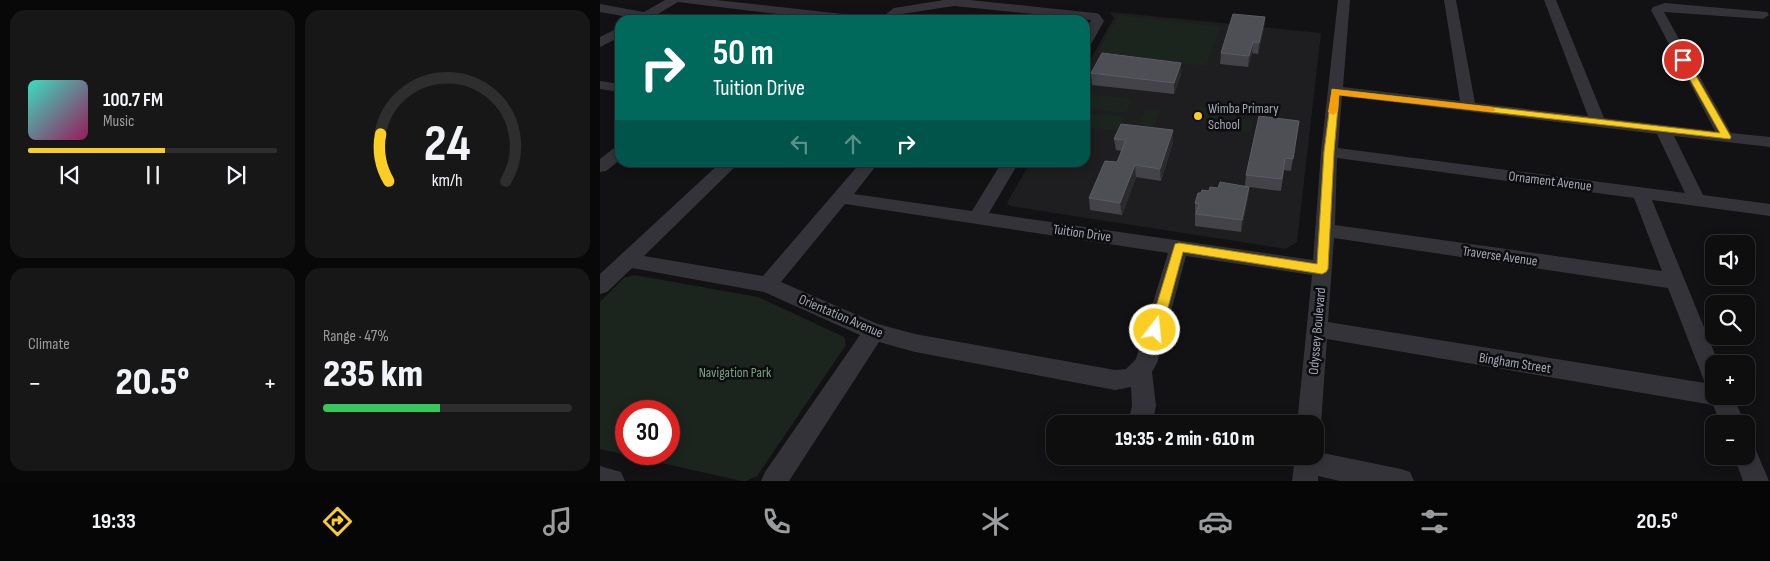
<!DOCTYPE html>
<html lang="en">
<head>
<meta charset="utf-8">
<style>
  body { margin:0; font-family:"Sofia Sans Condensed",sans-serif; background:#171718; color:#f1f3f6; height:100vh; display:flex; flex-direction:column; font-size:19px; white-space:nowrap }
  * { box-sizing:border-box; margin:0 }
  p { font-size:16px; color:#9b9c9e }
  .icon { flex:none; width:28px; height:28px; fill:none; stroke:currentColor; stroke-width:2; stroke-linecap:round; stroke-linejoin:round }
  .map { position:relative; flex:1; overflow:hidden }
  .drawer { display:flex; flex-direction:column; gap:10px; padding:10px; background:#080808; width:600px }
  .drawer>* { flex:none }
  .hud { position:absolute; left:15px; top:15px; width:475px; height:152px; border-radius:15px; box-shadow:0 2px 12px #0003,0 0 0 1px #2e2e2f; background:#00695c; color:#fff; overflow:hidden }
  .controls { position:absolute; left:1105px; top:235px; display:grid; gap:10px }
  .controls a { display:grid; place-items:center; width:50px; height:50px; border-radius:10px; background:#0e0e0f; box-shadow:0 2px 12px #0003,0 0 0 1px #2e2e2f; font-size:25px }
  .speed { position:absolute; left:15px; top:400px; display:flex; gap:10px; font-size:25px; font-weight:700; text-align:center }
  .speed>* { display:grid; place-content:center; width:65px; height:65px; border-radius:50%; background:#0e0e0f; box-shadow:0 2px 12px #0003,0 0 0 1px #2e2e2f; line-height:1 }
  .speed .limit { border:8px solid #d22; background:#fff; color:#111 }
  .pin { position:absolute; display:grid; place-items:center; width:42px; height:42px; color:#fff; margin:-21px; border:2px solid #fff; border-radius:50%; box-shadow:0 1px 5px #0007 }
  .me { position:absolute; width:55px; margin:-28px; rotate:16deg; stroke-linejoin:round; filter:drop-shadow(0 0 4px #0008) }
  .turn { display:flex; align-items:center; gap:18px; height:105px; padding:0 15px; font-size:22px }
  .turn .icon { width:65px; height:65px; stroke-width:2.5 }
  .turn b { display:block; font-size:35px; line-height:42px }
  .lanes { display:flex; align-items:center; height:48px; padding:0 15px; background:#0003; justify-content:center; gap:25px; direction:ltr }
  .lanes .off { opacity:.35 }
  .big { font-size:38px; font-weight:800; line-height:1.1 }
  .drawer .tile { flex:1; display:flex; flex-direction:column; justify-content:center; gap:8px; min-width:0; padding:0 18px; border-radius:15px; background:#171718 }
  .drawer .dial { align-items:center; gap:0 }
  .dial svg { height:130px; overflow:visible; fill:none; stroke:#2e2e2f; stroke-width:7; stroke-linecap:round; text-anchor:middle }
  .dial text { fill:#f1f3f6; stroke:none }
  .song { display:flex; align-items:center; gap:15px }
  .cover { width:60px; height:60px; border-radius:8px; background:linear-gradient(135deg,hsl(170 70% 55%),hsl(330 70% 35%)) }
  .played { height:5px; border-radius:2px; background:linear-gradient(90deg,#fbce23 55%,#2e2e2f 55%) }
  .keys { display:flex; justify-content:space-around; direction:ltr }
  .heat { display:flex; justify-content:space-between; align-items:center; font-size:28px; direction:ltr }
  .charge { height:8px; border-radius:4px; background:linear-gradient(90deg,#34c759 47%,#2e2e2f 0) }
  .drawer .tiles { flex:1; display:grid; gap:10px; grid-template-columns:repeat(2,1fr) }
  .trip { position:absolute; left:446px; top:415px; width:278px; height:50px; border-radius:15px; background:#0e0e0f; box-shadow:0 2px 12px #0003,0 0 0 1px #2e2e2f; font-weight:800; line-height:50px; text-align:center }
  .tabs { display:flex; height:80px; justify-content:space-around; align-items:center; background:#060606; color:#9b9c9e }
  .tabs .icon { width:35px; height:35px }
  .tabs .current { color:#fbce23 }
  .tabs b { font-size:22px; color:#f1f3f6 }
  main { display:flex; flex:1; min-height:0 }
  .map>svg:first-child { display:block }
</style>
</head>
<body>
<main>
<section class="drawer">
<div class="tiles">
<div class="tile">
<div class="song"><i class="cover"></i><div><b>100.7 FM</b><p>Music</p></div></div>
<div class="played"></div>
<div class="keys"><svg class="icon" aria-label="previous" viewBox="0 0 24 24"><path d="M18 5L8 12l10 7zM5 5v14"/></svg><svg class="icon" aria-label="pause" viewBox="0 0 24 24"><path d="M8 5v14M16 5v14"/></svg><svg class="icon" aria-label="next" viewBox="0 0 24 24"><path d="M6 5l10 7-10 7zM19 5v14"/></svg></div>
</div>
<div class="tile dial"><svg viewBox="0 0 100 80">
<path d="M14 69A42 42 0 1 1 86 69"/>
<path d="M14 69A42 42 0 0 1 9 40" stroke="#fbce23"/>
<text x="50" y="56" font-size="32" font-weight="700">24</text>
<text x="50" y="72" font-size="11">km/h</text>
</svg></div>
<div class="tile"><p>Climate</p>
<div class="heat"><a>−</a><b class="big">20.5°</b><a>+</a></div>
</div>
<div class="tile"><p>Range · 47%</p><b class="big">235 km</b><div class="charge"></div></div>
</div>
</section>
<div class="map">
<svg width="1170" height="481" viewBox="0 0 1170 481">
  <rect width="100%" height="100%" fill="#121214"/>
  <!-- built -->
  <path fill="#1e1e21" d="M 510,12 L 721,33 L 697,242 L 686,249 L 410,206 L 407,203 L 430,163 L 485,162 L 485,69 L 514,18 Z"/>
  <!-- green -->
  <path fill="#1c241e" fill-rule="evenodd" d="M 519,15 L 620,27 L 606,66 L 497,53 Z
    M 487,94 L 532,99 L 526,113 L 485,108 Z
    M 599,106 L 625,110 L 621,126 L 594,122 Z
    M 545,109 L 560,110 L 553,128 L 539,125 Z
    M 485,112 L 524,117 L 517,131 L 485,127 Z
    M 627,118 L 653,120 L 651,133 L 629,131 L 625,128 Z
    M 34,275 L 158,297 L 244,337 L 246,345 L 157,476 L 146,481 L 141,481 L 0,449 L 0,302 L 24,278 ZM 26,411 L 69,411 L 69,454 L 26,454 Z"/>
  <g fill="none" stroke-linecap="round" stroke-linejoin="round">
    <!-- minor -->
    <path fill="#333339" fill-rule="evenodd" d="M 65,0 L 116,0 L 261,16 L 267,20 L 227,20 L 78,2 L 48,20 L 33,20 L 34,18 L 0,12 L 0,4 L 44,12 Z
      M 344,0 L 370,0 L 495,13 L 499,14 L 504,21 L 490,46 L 485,47 L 485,32 L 491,20 L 354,6 L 302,14 L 293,20 L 278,20 L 294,8 Z
      M 738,0 L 750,0 L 743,87 L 860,101 L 844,0 L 856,0 L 875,103 L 988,116 L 944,0 L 956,0 L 1004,118 L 1115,131 L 1051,10 L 1053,7 L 1065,3 L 1167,12 L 1169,15 L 1163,19 L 1064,12 L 1131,133 L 1170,137 L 1170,147 L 1074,136 L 1103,195 L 1170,204 L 1170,216 L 1052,200 L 1119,364 L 1114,364 L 1114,396 L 1133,396 L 1145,424 L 1121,424 L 1113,405 L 727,339 L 721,424 L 715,433 L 715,424 L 697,424 L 712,275 L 586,256 L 557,363 L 552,372 L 556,406 L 552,424 L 528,424 L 532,406 L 531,387 L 515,390 L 315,352 L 279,342 L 189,481 L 161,481 L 165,472 L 260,335 L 164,292 L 32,268 L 7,292 L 0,294 L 0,274 L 121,162 L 140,162 L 44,256 L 163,276 L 261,162 L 279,162 L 254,194 L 372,211 L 402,162 L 419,162 L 389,213 L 713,260 L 721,152 ZM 742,96 L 1057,134 L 1085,193 L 738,148 ZM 737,158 L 1034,198 L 1062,271 L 735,225 ZM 245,204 L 568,253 L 536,359 L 526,369 L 515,370 L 315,334 L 278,324 L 181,282 ZM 734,238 L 1068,288 L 1105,383 L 728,322 Z
      M 20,27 L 20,37 L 0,47 L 0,37 Z
      M 0,81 L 20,84 L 20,92 L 0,89 Z
      M 20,147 L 20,160 L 6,171 L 0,172 L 0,159 L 14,148 Z
      M 1146,444 L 1155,448 L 1169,481 L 1143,481 L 1134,456 L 1146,456 Z
      M 715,447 L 718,452 L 801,469 L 810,472 L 814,481 L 740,481 L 718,476 L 718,481 L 692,481 L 695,456 L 715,456 Z
      M 0,466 L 21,472 L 25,481 L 0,481 Z"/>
  </g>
  <!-- wall -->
  <path fill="#434349" d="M 665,17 L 664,28 L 658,54 L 652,53 L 648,67 L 620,64 L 621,53 Z
    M 491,73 L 581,74 L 574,94 L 492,85 Z
    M 699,121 L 691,171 L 684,170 L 681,191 L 649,187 L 648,198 L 641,232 L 595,226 L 595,203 L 601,193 L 618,188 L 645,186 L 646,175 Z
    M 514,139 L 573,142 L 561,181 L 536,177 L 522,215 L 490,210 L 489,198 L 517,162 L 522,151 L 516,150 Z"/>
  <!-- shaded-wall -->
  <path fill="#2b2b2f" d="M 665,17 L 664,28 L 658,54 L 659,43 Z
    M 653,42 L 652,53 L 648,67 L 649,56 Z
    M 581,63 L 581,74 L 574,94 L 574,83 Z
    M 573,130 L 573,142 L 561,181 L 560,169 Z
    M 535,165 L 536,177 L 522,215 L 520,203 Z
    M 649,187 L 648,198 L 641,232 L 642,220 Z"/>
  <!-- building -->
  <path fill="#4e4e55" stroke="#5b5c64" d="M 633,14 L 665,17 L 659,43 L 653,42 L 649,56 L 621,53 Z
    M 502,53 L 581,63 L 574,83 L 491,73 Z
    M 659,116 L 699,121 L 693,159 L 685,158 L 682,179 L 646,175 Z
    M 521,124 L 573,130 L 560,169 L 535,165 L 520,203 L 489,198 L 505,161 L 517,162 L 526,140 L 514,139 Z
    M 620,182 L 649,187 L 642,220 L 596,214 L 599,204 L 595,203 L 598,193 L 601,193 L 602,190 L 609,191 L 610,187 L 618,188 Z"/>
  <!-- route -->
  <path fill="#fbce23" stroke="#a38617" d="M 1083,57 L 1087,60 L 1131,137 L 1130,139 L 739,95 L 734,152 L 728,269 L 726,272 L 722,274 L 583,252 L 562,330 L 560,334 L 555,335 L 551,334 L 549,330 L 575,244 L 579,243 L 717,264 L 724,152 L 732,89 L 1120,133 L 1079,60 Z"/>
  <!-- slow -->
  <path fill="#f59e0b" d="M 732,89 L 892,107 L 896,110 L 892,112 L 739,95 L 738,112 L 733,115 L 728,112 Z"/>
  <!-- markers -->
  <circle fill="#fbce23" stroke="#0d0d0f" stroke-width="2" cx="598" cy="116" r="5"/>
  <g text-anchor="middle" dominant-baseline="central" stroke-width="5" stroke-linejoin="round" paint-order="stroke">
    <!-- poi labels -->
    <g font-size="14" fill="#a3a6b5" stroke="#0d0d0f" text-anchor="start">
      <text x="608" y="108">Wimba Primary<tspan x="608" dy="16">School</tspan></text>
    </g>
    <!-- street labels -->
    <g font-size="14" fill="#a3a6b5" stroke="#0d0d0f">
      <text transform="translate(950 181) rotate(7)">Ornament Avenue</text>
      <text transform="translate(482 233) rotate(8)">Tuition Drive</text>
      <text transform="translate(900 256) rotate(8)">Traverse Avenue</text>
      <text transform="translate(241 316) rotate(23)">Orientation Avenue</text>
      <text transform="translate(717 331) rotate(-85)">Odyssey Boulevard</text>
      <text transform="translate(915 363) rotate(9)">Bingham Street</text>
    </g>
    <!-- park labels -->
    <g font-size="14" fill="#78a180" stroke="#0d0d0f">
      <text x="135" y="372">Navigation Park</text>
    </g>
  </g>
</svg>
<div class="controls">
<a><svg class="icon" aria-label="sound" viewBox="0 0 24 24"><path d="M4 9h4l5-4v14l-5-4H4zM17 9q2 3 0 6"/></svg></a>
<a><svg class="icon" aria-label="search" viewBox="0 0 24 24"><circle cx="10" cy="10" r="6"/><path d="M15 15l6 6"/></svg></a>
<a>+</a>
<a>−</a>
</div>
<div class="speed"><div class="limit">30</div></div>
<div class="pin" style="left:1083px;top:60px;background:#d93025"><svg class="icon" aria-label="arrive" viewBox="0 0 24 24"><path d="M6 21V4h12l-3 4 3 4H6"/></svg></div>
<svg class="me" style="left:555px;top:330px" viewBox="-20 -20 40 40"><circle r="17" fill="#fbce23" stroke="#fff" stroke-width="3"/><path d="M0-11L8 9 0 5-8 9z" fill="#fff"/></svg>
<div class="trip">19:35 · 2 min · 610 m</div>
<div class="hud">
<div class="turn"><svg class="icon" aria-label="right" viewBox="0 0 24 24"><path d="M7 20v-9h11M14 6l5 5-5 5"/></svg><div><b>50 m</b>Tuition Drive</div></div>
<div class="lanes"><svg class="icon off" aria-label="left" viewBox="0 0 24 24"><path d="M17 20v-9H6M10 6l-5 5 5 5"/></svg><svg class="icon off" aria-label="ahead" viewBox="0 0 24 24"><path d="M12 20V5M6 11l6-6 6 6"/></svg><svg class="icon" aria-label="right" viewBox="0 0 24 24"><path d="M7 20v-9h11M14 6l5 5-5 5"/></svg></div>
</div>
</div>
</main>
<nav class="tabs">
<b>19:33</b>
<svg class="icon current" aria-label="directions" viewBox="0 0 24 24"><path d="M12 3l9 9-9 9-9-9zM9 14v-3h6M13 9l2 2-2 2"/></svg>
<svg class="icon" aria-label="music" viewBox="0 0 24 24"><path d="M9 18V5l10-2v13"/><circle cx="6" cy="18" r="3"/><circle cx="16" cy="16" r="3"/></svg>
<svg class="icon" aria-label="phone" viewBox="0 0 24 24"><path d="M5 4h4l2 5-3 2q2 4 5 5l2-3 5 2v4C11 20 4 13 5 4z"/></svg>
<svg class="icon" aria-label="climate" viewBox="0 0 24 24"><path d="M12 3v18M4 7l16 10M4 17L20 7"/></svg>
<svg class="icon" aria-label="car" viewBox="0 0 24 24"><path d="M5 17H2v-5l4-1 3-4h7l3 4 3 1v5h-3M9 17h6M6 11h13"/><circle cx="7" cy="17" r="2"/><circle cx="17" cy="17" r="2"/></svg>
<svg class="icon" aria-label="filters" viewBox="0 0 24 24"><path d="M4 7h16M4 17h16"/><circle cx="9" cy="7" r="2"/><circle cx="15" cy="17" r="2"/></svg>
<b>20.5°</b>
</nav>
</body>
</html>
